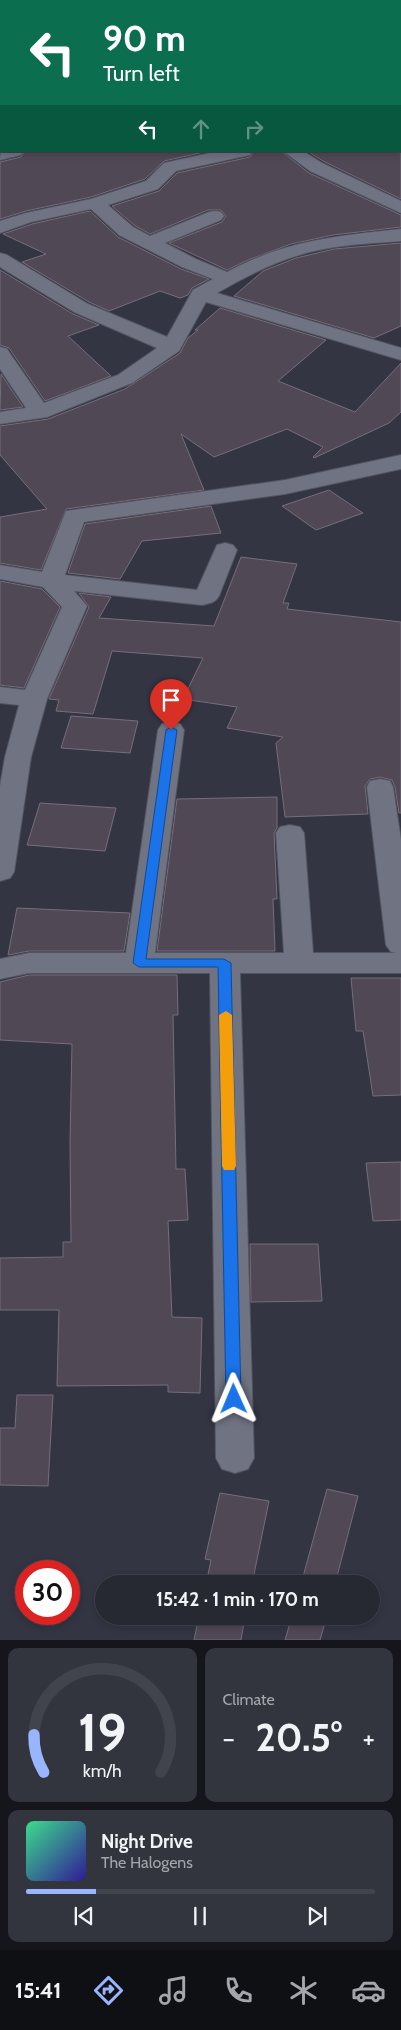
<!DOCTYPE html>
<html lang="en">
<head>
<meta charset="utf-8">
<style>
  body { margin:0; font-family:Cabin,sans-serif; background:#32343e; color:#f1f3f6; height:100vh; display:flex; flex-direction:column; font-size:19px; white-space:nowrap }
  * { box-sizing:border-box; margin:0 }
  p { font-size:16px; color:#a4a6ac }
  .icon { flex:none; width:28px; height:28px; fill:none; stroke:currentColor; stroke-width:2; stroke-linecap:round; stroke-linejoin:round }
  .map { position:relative; height:1640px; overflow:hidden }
  .sheet { display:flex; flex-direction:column; gap:8px; padding:8px; background:#15161c; flex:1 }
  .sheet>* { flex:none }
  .banner { position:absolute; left:0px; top:0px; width:401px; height:152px; box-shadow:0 2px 8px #0003,0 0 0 1px #42444d; background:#0b6e4f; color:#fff; overflow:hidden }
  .speed { position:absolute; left:15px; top:1560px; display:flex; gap:10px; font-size:25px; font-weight:700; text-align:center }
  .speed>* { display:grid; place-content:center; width:65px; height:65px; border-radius:50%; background:#262832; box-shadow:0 2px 8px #0003,0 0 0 1px #42444d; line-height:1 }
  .speed .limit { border:8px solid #d22; background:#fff; color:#111 }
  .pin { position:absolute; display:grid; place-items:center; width:42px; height:42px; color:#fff; margin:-51px -21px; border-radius:50% 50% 50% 0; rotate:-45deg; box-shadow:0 0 5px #0007 }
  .pin .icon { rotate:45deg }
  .me { position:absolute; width:55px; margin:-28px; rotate:359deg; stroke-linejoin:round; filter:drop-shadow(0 0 4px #0008) }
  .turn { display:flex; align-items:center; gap:18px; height:105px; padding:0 20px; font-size:22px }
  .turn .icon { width:65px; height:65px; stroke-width:2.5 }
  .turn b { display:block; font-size:35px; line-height:42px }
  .lanes { display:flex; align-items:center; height:48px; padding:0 20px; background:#0003; justify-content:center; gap:25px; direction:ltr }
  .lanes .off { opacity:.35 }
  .big { font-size:38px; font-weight:800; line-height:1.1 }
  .sheet .widget { flex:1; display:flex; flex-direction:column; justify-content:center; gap:8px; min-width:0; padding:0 18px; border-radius:10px; background:#32343e }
  .sheet .dial { align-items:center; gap:0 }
  .dial svg { height:130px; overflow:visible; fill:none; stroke:#42444d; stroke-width:7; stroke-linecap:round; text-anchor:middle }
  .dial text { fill:#f1f3f6; stroke:none }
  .song { display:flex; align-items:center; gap:15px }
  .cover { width:60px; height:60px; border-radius:8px; background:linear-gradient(135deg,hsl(150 70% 55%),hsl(250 70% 35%)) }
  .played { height:5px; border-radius:2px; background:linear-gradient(90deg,#99b5fd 20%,#42444d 20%) }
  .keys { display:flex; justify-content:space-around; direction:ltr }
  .heat { display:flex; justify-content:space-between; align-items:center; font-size:28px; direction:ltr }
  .sheet .tiles { flex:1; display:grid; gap:8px; grid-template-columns:1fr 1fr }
  .widget:last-child { grid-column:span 2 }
  .trip { position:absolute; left:95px; top:1575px; width:285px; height:50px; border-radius:25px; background:#262832; box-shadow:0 2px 8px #0003,0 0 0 1px #42444d; font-weight:800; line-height:50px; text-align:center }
  .menu { display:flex; height:80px; justify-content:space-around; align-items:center; background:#0f1014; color:#a4a6ac }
  .menu .icon { width:35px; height:35px }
  .menu .on { color:#99b5fd }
  .menu b { font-size:22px; color:#f1f3f6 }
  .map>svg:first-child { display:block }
</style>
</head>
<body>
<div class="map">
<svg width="401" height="1640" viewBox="0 0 401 1640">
  <rect width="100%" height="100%" fill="#333543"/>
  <!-- building -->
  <path fill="#514855" stroke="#776d7b" d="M 25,151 L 209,151 L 164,161 L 145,179 L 91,197 L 26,211 L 0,219 L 0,162 L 21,157 Z
    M 254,151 L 281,151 L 309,173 L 401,215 L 401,227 L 333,235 L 291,244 L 248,260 L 227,270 L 169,243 L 222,222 L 226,216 L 221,210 L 208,210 L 150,234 L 134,225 L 112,206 L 159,191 L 177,173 L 250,157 Z
    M 307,151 L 401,151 L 401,199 L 323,161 Z
    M 90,211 L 118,237 L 181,269 L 209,279 L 192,288 L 188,295 L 180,298 L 160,291 L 109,311 L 89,302 L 22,262 L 46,254 L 3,234 L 32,224 Z
    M 401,243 L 401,326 L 374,338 L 234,296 L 263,271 L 296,258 L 334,249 Z
    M 0,270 L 73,314 L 99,325 L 68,336 L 111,376 L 45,401 L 9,348 L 0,345 Z
    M 220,308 L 326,340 L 278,381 L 355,412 L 401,363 L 401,412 L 389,423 L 314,458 L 313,457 L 323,447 L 287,429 L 214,457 L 181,434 L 204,490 L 66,509 L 41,570 L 0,563 L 0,517 L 47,509 L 0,455 L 0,426 L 48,419 L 125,389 L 180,353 L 188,338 L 198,330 L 195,330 Z
    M 1,374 L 23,407 L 0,410 Z
    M 329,490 L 363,513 L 316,530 L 282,506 Z
    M 211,506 L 221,533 L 142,541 L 120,579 L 68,573 L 85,524 Z
    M 241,557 L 297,564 L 283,603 L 289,603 L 287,609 L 401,622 L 401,813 L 399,813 L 395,787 L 392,780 L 380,777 L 370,779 L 365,786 L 368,814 L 285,817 L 276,743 L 283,737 L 227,728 L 237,707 L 183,699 L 203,658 L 112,651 L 93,714 L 56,711 L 59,700 L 49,699 L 89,607 L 79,593 L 111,597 L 99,618 L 214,626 Z
    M 0,581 L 42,589 L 60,607 L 24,688 L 0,685 Z
    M 71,716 L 138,721 L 130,753 L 61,748 Z
    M 277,797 L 277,828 L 274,833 L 277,899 L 273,899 L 275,951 L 157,951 L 177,799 Z
    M 40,803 L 116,808 L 105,851 L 27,845 Z
    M 17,908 L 130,913 L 124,951 L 29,951 L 8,955 Z
    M 29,975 L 177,975 L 178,1015 L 173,1015 L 176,1169 L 185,1169 L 188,1220 L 168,1221 L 172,1317 L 202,1318 L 200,1393 L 168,1392 L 168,1385 L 57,1386 L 59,1310 L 0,1310 L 0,1258 L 63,1257 L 63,1242 L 71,1242 L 70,1142 L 72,1044 L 0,1040 L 0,982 Z
    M 351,978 L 401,978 L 401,1095 L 373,1096 L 363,1031 L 356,1031 Z
    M 401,1162 L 401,1220 L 373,1221 L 366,1163 Z
    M 250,1244 L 318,1244 L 322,1301 L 251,1302 Z
    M 17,1395 L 53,1395 L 48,1486 L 0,1485 L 0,1428 L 15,1428 Z
    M 327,1489 L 358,1496 L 335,1584 L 301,1584 Z
    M 220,1493 L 269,1501 L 252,1584 L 206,1584 L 211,1560 L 205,1559 Z
    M 199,1616 L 245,1616 L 241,1640 L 194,1640 Z
    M 292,1616 L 327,1616 L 320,1640 L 285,1640 Z"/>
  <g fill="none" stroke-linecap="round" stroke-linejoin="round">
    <!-- minor casing -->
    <g stroke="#525560" stroke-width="2">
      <path id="minor" d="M 400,57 L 401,57 L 401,67 L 400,67 Z
        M 0,101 L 1,101 L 1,111 L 0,111 Z
        M 1,149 L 1,151 L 23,151 L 21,155 L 0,160 Z
        M 219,151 L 252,151 L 250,155 L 176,171 L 158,189 L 108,205 L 133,227 L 150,236 L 209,212 L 215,211 L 221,212 L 224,216 L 221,220 L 165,243 L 196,259 L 227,272 C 286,240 337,236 401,229 L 401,241 C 376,243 349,244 324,249 C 285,256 250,274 217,293 L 401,348 L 401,360 L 206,302 L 179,351 L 132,383 L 47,417 L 0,424 L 0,412 L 26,408 L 0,369 L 0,347 L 7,349 L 44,403 L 118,375 L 157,348 L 74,312 L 0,267 L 0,253 L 7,255 L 88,304 L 167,337 L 193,290 L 213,279 L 182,267 L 119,235 L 91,209 L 31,222 L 0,233 L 0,221 L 26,213 L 91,199 L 146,181 L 164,163 Z
        M 283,151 L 303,151 L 322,163 L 401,201 L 401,213 L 310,171 Z
        M 401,455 L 401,469 L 285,494 L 84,522 L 65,575 L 197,590 L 217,545 L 225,543 L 233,545 L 237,550 L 219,596 C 215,603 210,603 202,605 L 74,591 L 87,606 L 47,699 L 31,757 L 14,872 L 10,878 L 0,881 L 0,786 L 5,757 L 19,705 L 0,703 L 0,687 L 25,690 L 62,607 L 43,587 L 0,579 L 0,565 L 42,572 L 66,511 L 285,480 Z
        M 171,722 L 180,724 L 184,730 L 155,953 L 284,953 L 276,833 L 280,827 L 290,825 L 300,827 L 304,833 L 313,953 L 397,953 L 391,952 L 386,945 L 367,787 L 370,781 L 380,779 L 390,781 L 393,787 L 401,840 L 401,973 L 240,973 L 254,1458 L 248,1469 L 235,1473 L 222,1469 L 216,1458 L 210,973 L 29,973 L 0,979 L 0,959 L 29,953 L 126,953 L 158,730 L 162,724 Z"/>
    </g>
    <!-- minor -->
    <use href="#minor" fill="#6f7382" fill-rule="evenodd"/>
  </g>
  <!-- route -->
  <path fill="#1a73e8" stroke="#114b97" d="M 171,727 L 177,730 L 146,959 L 224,959 L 231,963 L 241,1399 L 239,1403 L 234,1405 L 228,1403 L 226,1399 L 218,967 L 139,967 L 133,963 L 166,730 Z"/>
  <!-- slow -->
  <path fill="#f59e0b" d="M 226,1011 L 232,1015 L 236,1166 L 234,1170 L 224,1170 L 222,1166 L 219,1015 Z"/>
</svg>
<div class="speed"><div class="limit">30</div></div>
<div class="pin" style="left:171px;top:730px;background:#d93025"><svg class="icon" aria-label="arrive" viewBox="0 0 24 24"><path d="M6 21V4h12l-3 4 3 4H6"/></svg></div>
<svg class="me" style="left:234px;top:1399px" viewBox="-20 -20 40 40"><path d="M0-17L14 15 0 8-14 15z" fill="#1a73e8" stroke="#fff" stroke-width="4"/></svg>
<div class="trip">15:42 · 1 min · 170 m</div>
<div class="banner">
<div class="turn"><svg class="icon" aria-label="left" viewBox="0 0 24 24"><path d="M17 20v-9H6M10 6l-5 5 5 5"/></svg><div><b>90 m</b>Turn left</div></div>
<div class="lanes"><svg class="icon" aria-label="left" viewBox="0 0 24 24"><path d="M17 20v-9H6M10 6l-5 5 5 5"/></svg><svg class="icon off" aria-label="ahead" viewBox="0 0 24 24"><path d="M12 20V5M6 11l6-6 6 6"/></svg><svg class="icon off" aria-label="right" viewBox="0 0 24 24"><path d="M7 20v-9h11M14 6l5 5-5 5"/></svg></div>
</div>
</div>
<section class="sheet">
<div class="tiles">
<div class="widget dial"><svg viewBox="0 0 100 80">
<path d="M14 69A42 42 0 1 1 86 69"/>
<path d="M14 69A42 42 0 0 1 8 46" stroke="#99b5fd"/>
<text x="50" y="56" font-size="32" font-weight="700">19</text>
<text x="50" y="72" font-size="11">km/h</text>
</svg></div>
<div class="widget"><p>Climate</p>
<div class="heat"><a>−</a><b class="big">20.5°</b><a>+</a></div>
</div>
<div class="widget">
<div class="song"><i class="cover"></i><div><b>Night Drive</b><p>The Halogens</p></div></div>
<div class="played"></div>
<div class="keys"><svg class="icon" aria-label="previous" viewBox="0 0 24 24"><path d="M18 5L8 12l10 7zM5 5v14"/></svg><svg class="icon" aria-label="pause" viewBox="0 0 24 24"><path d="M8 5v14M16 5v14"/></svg><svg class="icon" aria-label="next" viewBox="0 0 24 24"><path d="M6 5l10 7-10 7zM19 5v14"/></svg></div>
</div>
</div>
</section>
<nav class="menu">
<b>15:41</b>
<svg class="icon on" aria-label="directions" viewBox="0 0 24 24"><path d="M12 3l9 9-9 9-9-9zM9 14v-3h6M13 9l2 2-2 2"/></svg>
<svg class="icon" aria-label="music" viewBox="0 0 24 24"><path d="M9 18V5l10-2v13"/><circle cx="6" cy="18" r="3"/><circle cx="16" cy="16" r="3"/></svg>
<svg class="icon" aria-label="phone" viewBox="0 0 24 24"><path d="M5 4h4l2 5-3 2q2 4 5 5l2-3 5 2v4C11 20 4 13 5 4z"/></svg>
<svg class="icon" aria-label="climate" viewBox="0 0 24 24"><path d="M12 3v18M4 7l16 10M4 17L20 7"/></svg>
<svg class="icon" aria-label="car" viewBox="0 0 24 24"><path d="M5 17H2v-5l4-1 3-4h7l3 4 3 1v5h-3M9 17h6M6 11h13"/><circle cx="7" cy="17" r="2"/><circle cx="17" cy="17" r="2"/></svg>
</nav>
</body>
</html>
